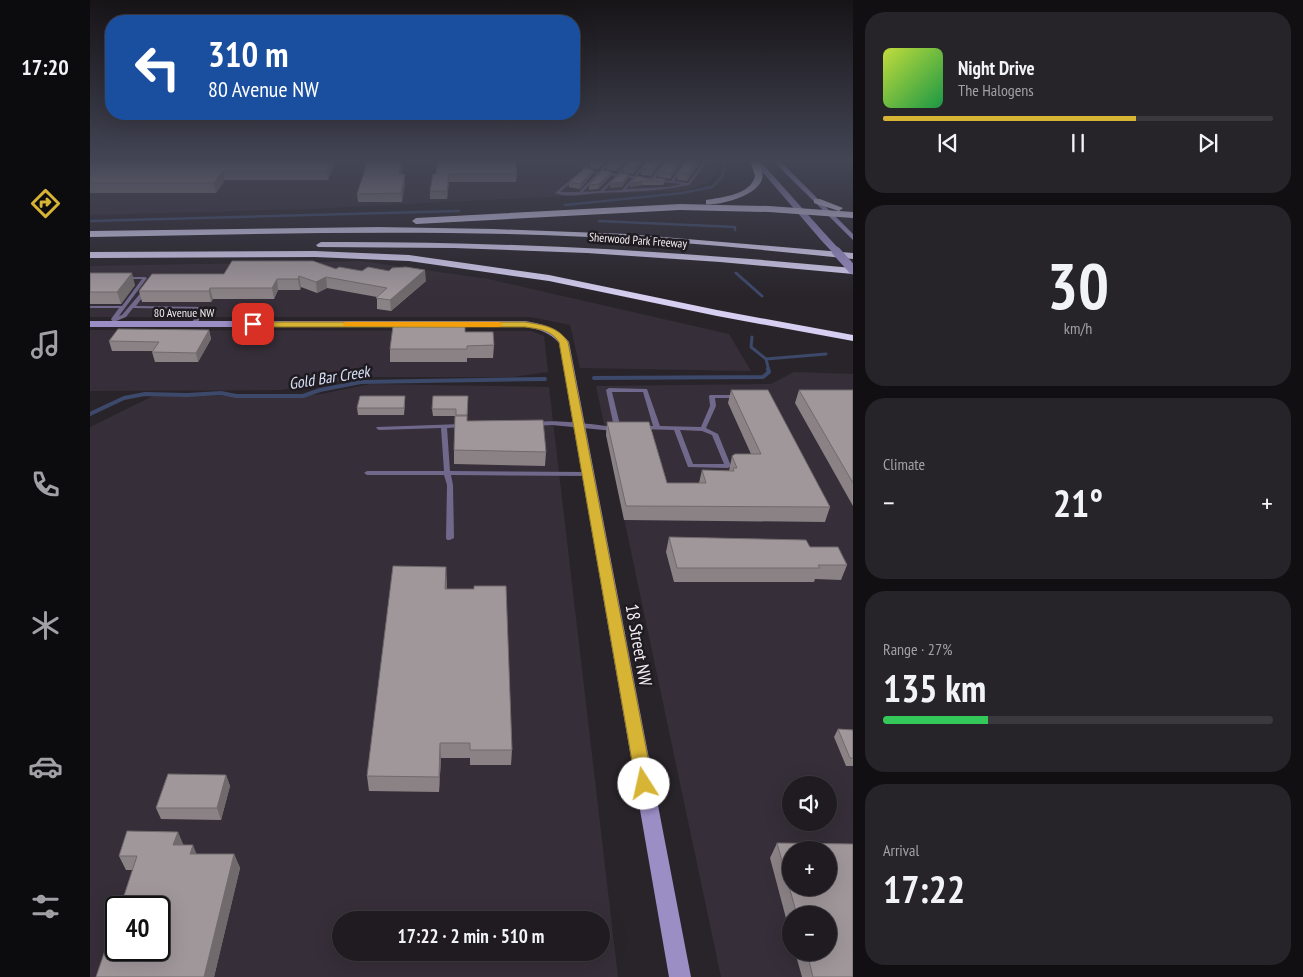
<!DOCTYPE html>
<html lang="en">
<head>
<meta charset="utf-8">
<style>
  body { margin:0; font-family:"PT Sans Narrow",sans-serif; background:#272429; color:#f1f3f6; height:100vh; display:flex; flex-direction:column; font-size:19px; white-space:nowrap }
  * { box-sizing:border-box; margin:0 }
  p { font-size:16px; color:#a1a1a5 }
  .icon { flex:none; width:28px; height:28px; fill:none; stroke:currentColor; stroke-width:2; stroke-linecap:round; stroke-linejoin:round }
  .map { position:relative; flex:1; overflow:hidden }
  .panel { display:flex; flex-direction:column; gap:12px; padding:12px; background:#110f12; width:450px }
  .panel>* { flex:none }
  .hud { position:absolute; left:15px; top:15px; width:475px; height:105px; border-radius:20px; box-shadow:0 5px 20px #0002,0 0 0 1px #3c393e; background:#1a4fa0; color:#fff; overflow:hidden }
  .tools { position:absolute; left:692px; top:776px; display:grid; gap:10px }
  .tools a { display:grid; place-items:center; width:55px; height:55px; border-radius:50%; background:#1f1b20; box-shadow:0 5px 20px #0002,0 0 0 1px #3c393e; font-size:25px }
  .speed { position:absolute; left:15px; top:896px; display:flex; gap:10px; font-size:25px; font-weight:700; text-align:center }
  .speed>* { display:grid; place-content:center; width:65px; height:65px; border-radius:50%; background:#1f1b20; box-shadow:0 5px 20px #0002,0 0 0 1px #3c393e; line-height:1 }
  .speed .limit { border:2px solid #111; border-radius:8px; background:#fff; color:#111 }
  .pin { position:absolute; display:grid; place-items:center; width:42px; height:42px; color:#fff; margin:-21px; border-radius:10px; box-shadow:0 2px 8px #0006 }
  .me { position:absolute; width:55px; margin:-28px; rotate:350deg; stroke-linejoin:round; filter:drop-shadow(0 0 4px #0008) }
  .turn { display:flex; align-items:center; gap:18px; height:105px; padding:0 20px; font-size:22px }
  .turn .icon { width:65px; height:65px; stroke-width:2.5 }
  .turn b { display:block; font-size:35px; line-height:42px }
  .big { font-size:38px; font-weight:700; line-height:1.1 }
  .panel .tile { flex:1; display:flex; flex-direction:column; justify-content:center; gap:8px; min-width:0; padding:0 18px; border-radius:20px; background:#272429 }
  .panel .dial { align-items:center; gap:0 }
  .dial b { font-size:65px; line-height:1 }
  .song { display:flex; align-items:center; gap:15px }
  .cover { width:60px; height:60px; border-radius:8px; background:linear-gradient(135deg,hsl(70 70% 55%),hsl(140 70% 35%)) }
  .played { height:5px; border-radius:2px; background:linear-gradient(90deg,#d7b434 65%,#3c393e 65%) }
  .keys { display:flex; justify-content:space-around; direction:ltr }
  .heat { display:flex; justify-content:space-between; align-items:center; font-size:28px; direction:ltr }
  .charge { height:8px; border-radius:4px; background:linear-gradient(90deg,#34c759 27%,#3c393e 0) }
  .trip { position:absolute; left:242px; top:911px; width:278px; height:50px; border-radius:25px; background:#1f1b20; box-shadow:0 5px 20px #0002,0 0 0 1px #3c393e; font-weight:700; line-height:50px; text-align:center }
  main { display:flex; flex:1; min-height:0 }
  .tabs { display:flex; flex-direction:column; width:90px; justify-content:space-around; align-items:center; background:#0c0b0d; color:#a1a1a5 }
  .tabs .icon { width:35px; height:35px }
  .tabs .active { color:#d7b434 }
  .tabs b { font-size:22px; color:#f1f3f6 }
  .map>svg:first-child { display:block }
</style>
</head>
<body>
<main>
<nav class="tabs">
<b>17:20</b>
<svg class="icon active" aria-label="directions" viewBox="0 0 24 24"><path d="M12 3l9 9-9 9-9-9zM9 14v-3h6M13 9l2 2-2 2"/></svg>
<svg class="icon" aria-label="music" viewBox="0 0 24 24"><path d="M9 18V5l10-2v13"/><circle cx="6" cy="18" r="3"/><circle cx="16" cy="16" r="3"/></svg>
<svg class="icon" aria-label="phone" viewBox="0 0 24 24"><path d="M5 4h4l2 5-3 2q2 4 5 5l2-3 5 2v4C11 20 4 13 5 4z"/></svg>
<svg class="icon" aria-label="climate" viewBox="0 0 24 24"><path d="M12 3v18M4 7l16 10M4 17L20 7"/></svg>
<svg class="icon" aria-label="car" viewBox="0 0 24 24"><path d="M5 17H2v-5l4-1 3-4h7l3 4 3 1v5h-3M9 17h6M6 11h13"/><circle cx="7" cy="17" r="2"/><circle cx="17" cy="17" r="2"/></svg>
<svg class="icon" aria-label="filters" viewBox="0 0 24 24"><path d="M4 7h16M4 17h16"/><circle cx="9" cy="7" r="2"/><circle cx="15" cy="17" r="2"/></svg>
</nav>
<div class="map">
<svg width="763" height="977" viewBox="0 0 763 977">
  <rect width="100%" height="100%" fill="#29242a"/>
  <!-- built -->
  <path fill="#362e38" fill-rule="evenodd" d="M 428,160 L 627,160 L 629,163 L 627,173 L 619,182 L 595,190 L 220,209 L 0,215 L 0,161 Z
    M 271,261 L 398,279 L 639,334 L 661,371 L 490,368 L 480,325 L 441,317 L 0,317 L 0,266 Z
    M 0,330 L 441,331 L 454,336 L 458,372 L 423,377 L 280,377 L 190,390 L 0,391 Z
    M 704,372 L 763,374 L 763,977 L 631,977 L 506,386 L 681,384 ZM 701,785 L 739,785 L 739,822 L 701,822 ZM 701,850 L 739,850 L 739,888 L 701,888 ZM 701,915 L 739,915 L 739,952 L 701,952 Z
    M 281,384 L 459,387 L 528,977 L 0,977 L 0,427 L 63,396 L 226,395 ZM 26,908 L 69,908 L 69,950 L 26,950 ZM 251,920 L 511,920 L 511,952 L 251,952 Z"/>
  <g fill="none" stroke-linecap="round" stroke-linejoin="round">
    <!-- stream-far2 -->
    <path stroke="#3c496a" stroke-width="2.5" d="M 475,205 L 592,193 L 622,187 L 632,177 L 635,168 L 634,160
      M 0,221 L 369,211
      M 509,221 L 645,227 L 645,230"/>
    <!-- stream-far1 -->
    <path stroke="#3c496a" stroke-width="3" d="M 646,273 L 672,296
      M 662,337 L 661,347 L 676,359
      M 679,371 L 676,359 L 736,354"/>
    <!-- stream -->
    <path stroke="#3c496a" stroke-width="4" d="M 504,378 L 673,377 L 679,372 L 678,369
      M 0,414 L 34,398 L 55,394 L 97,395 L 131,393 L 146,396 L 213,396 L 230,390 L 271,382 L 455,379"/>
    <!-- lane -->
    <path fill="#70698b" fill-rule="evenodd" d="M 501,160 L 505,160 L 494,171 L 492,171 L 492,169 Z
      M 520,160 L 524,160 L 512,172 L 527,174 L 540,160 L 544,160 L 530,174 L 544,176 L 557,160 L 561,160 L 547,176 L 561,178 L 576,160 L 580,160 L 565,179 L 581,181 L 595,160 L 599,160 L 584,181 L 598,183 L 615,160 L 619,160 L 599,185 C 569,191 538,192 507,193 C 494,194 477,198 465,193 L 485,176 L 486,178 L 470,192 L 489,192 L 507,173 L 495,172 L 495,170 L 509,172 ZM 510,174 L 525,176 L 510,191 L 493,192 ZM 528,176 L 542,178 L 532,190 L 514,191 ZM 546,178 L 560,180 L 559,181 L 561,182 L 563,181 L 592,184 L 579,187 L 536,189 Z
      M 33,277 L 55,277 L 57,278 L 29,316 L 32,315 L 54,289 L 56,289 L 58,290 L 46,306 L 113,307 L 115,308 L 107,324 L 104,326 L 101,324 L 110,309 L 43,308 L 36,317 L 24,322 L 22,321 L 21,319 L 29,308 L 0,308 L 0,306 L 32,306 L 52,279 L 35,279 L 33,278 Z
      M 519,388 L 557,389 L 570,426 L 611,427 L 620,406 L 619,396 L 620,395 L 650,395 L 651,396 L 650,397 L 648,398 L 625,398 L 626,406 L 616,428 L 628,434 L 641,466 L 638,468 L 598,467 L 584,430 L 550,429 L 549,428 L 552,426 L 563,426 L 553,392 L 522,392 L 531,429 L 530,430 L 524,431 L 462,425 L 445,426 L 442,424 C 454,417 508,425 524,427 L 516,390 ZM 590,430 L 612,431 L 622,435 L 634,464 L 603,464 Z
      M 372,424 L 375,426 L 374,427 L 357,428 L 360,471 L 498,472 L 501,474 L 498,476 L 361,475 L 363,485 L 364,538 L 360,540 L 357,540 L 356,538 L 357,485 L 354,475 L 277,475 L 274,473 L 277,471 L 354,471 L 351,428 L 289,430 L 286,428 L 287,427 Z"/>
    <!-- secondary -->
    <path fill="#9a8ec5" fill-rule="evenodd" d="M 662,160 L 669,160 L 737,236 L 737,240 L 731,240 Z
      M 682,160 L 689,160 L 763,234 L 763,240 Z
      M 0,321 L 435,321 C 452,324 468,327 479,342 L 601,977 L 579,977 L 469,343 C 460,332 448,329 435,327 L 0,327 Z"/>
    <!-- highway -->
    <path fill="#d6cff1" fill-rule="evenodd" d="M 660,160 L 668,160 C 670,166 674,173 672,179 C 668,195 630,206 616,204 L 616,200 C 632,197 661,195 665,176 Z
      M 724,199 L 730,199 L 753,208 L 749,211 L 724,203 Z
      M 590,204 L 679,206 L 763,212 L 763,218 L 679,212 L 590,210 L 326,224 L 322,221 L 326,218 Z
      M 288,227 L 403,229 L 537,234 L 763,253 L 763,259 C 675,250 587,241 499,237 C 333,229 166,234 0,237 L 0,231 Z
      M 231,242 C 409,241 586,251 763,268 L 763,274 L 630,262 L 497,253 L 364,248 L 228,247 L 226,245 Z
      M 225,251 L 319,255 L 459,275 L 627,310 L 763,335 L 763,341 L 627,316 L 459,281 L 319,261 L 225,257 L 0,258 L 0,252 Z"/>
    <!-- secondary-bridge-far1 -->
    <path stroke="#9a8ec5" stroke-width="7" d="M 734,238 L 747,252"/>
    <!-- secondary-bridge -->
    <path stroke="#9a8ec5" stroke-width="9" d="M 746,251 L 763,270"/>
  </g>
  <!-- wall -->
  <path fill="#8a8285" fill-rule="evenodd" d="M 0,160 L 246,160 L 238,180 L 135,180 L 126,193 L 0,193 Z
    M 517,160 L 508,169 L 500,168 L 500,162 Z
    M 537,160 L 526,171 L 517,170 L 518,164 Z
    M 554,160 L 543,174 L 534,173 L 535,167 Z
    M 573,160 L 561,176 L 551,175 L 551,168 Z
    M 578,160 L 593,160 L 580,179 L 568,177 L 569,171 Z
    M 597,160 L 612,160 L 597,181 L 587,180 L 588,172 Z
    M 313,167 L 311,174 L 315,182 L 312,202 L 268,202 L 267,194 Z
    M 504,170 L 503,174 L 490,189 L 479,187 L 479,182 Z
    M 343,174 L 427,174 L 426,182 L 359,182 L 357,199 L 340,199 L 340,191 Z
    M 521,176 L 508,189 L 499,190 L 499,185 Z
    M 547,176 L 562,180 L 575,179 L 574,183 L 573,185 L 552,185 L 540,187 L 541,183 Z
    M 246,269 L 272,271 L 336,281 L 301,311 L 287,309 L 287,297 L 237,288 L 227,293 L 211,287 L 210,290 L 188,290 L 184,299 L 123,299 L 121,302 L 52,302 L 49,291 L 134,274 Z
    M 0,273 L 45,285 L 31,304 L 0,304 Z
    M 119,330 L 121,339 L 108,362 L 65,362 L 62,352 L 63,351 L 22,351 L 19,341 Z
    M 404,345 L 403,358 L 377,358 L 377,362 L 300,362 L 300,349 Z
    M 641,390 L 740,507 L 735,522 L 534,520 L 516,435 L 517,422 L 577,483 L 609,483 L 612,470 L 639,471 L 642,456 L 661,454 L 638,403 Z
    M 709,390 L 763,390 L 763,506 L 705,403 Z
    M 315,396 L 315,403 L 314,415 L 268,415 L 267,408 Z
    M 378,396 L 377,421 L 456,452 L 455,466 L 364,464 L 364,450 L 366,416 L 343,416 L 342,409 Z
    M 579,537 L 720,547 L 757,565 L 751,580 L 725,579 L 724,582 L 584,582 L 576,552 Z
    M 357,581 L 357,589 L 422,750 L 421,765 L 380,765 L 380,758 L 351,758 L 349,792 L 279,791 L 277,776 Z
    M 748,729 L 763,730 L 763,766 L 756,766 L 744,737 Z
    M 136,775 L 140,786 L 131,820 L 71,819 L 66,808 Z
    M 687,843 L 763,844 L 763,977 L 712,977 L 705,952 L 739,952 L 739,915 L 701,915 L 701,937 L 680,858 ZM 701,850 L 739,850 L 739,888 L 701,888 Z
    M 93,845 L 106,854 L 144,854 L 150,868 L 124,977 L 6,977 L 43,870 L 36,870 L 29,856 Z"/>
  <!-- shaded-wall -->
  <path fill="#706a6c" d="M 241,160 L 246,160 L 238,180 L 237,171 Z
    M 312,160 L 313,167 L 309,182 L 309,174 Z
    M 512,160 L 517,160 L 508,169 L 509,163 Z
    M 532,160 L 537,160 L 526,171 L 527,165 Z
    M 550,160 L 554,160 L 543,174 L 544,168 Z
    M 570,160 L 573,160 L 561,176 L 562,170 Z
    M 590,160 L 593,160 L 580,179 L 581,173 Z
    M 608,160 L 612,160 L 597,181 L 598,174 Z
    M 504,170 L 503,174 L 490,189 L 490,184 Z
    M 133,171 L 135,180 L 126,193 L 124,183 Z
    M 522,172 L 521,176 L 508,189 L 509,184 Z
    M 315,174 L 315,182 L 312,202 L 311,193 Z
    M 359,174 L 359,182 L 357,199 L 357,191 Z
    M 539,174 L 538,179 L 532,187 L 520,188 L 520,183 Z
    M 552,181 L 552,185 L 540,187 L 541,183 Z
    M 335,270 L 336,281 L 301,311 L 300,300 Z
    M 42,273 L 45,285 L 31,304 L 27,292 Z
    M 209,276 L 211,287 L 210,290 L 208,279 Z
    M 236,277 L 237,288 L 227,293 L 226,282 Z
    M 187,279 L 188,290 L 184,299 L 182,288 Z
    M 120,288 L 123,299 L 121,302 L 119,291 Z
    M 119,330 L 121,339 L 108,362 L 106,353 Z
    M 356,567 L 357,581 L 356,604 L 355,589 Z
    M 350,743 L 351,758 L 349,792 L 349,777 Z
    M 136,775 L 140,786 L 131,820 L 127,808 Z
    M 88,832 L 94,846 L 83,845 Z
    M 103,845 L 109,860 L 100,854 Z
    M 144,854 L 150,868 L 124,977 L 114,977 Z"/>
  <!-- building -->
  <path fill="#a0979b" stroke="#706a6c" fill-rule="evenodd" d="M 0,160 L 241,160 L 237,171 L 133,171 L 124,183 L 0,183 Z
    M 278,160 L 312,160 L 309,174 L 315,174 L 311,193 L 267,194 Z
    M 348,160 L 425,160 L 427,174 L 359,174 L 357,191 L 340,191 L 343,174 L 346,174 Z
    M 502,160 L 512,160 L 509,163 L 500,162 Z
    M 521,160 L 532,160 L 527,165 L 518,164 Z
    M 541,160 L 550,160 L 544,168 L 535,167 Z
    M 559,160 L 570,160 L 562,170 L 551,168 Z
    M 578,160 L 590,160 L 581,173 L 569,171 Z
    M 597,160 L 608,160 L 598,174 L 588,172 Z
    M 495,168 L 504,170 L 490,184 L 479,182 Z
    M 512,170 L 522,172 L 509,184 L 499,185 Z
    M 530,173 L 539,174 L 533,182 L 520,183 Z
    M 547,176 L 562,180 L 564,178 L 575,179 L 573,181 L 552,181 L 541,183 Z
    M 142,261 L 223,261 L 246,269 L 249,267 L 272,271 L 278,267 L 299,271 L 302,268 L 316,267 L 335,270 L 300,300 L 286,298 L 297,288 L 236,277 L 226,282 L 209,276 L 208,279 L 187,279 L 182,288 L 120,288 L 119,291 L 49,291 L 62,274 L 134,274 Z
    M 0,273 L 42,273 L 27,292 L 0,292 Z
    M 303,326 L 375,326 L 375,332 L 403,332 L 404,345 L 377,346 L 377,349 L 300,349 Z
    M 28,329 L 119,330 L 106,353 L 62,352 L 69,342 L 19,341 Z
    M 641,390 L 678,390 L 740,507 L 536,506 L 517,422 L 559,422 L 577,483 L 616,483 L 612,470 L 644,471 L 643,468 L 647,468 L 642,456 L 645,454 L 671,454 Z
    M 709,390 L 763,390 L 763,483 Z
    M 270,396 L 315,396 L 314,408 L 267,408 Z
    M 343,396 L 378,396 L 377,415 L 366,415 L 366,409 L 342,409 Z
    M 365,416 L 377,416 L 377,421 L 453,420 L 456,452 L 364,450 Z
    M 579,537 L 716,540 L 720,547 L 748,547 L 757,565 L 728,565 L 730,568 L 587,568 Z
    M 303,566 L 356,567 L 355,589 L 384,589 L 384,586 L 416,586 L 422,750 L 380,750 L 380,743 L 350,743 L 349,777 L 277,776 Z
    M 748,729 L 763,730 L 763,758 L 760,758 Z
    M 78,774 L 136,775 L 127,808 L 66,808 Z
    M 37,831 L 88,832 L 83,845 L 103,845 L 100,854 L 144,854 L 114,977 L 6,977 L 26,918 L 26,950 L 69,950 L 69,908 L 30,908 L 47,856 L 29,856 Z
    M 687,843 L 763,844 L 763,977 L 723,977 L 717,952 L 739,952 L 739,915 L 707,915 ZM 701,850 L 739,850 L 739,888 L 701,888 Z"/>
  <!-- sky -->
  <linearGradient id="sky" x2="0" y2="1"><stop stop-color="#171417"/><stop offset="0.54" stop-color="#434555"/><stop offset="1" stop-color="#434555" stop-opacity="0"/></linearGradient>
  <rect width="763" height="297" fill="url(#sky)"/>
  <!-- route -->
  <path fill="#d7b434" stroke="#8c7522" d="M 435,322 C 453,325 467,326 478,342 L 563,784 L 560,789 L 554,791 L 548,789 L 546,784 L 469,342 C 461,330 449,329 435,327 L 163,327 L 158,324 L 163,322 Z"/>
  <!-- slow -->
  <path fill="#f59e0b" d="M 256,322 L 409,322 L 413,324 L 409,327 L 253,326 L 253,323 Z"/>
  <g text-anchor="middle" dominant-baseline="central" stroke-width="5" stroke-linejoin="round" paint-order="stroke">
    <!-- far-street labels -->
    <g font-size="12" fill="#f1eef2" stroke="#1f1b20">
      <text transform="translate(548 240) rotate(4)">Sherwood Park Freeway</text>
      <text x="94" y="312">80 Avenue NW</text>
    </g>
    <!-- water labels -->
    <g font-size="16" font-style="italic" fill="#d6e0f9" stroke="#1f1b20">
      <text transform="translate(239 377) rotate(-9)">Gold Bar Creek</text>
    </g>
    <!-- near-street labels -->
    <g font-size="18" fill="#f1eef2" stroke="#1f1b20">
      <text transform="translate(549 645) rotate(80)">18 Street NW</text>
    </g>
  </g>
</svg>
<div class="tools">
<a><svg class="icon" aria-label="sound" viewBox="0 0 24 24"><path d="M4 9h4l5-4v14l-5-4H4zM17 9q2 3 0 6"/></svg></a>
<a>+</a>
<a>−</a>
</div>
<div class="speed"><div class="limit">40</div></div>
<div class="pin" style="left:163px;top:324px;background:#d93025"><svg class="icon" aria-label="arrive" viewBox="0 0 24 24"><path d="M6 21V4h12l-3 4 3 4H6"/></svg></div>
<svg class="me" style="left:554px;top:784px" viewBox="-20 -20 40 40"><circle r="19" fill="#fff"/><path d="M0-13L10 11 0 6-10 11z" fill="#d7b434"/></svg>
<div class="trip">17:22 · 2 min · 510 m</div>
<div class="hud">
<div class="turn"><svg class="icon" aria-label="left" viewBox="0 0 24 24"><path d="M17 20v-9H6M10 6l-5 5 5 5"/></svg><div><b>310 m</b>80 Avenue NW</div></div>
</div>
</div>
<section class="panel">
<div class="tile">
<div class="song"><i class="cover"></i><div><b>Night Drive</b><p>The Halogens</p></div></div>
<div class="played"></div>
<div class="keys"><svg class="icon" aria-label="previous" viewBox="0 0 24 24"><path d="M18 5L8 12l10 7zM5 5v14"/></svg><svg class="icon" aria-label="pause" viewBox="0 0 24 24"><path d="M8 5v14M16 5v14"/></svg><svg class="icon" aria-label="next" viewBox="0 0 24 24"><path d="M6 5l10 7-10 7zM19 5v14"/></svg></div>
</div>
<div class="tile dial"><b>30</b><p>km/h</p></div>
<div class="tile"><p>Climate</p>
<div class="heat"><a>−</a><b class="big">21°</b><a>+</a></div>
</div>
<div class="tile"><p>Range · 27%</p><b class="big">135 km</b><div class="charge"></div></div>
<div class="tile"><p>Arrival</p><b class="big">17:22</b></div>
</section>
</main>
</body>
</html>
